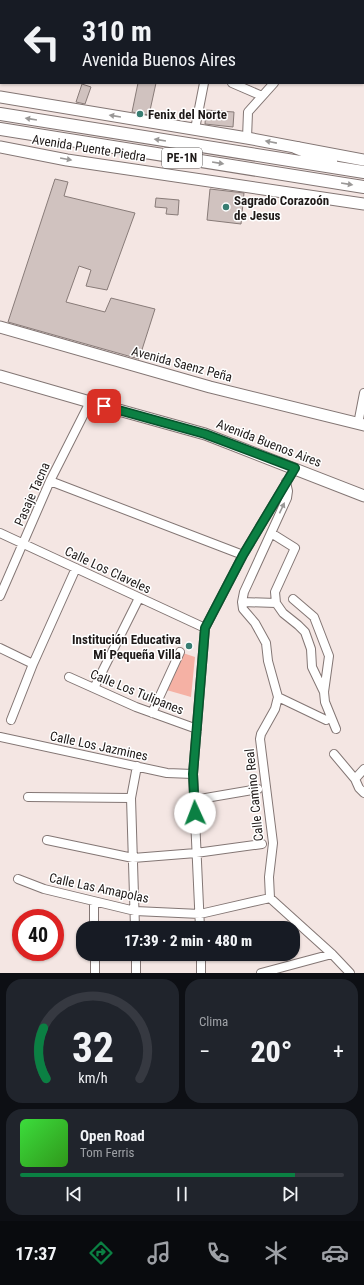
<!DOCTYPE html>
<html lang="es">
<head>
<meta charset="utf-8">
<style>
  body { margin:0; font-family:"Roboto Condensed",sans-serif; background:#20242c; color:#f1f3f6; height:100vh; display:flex; flex-direction:column; font-size:15px; white-space:nowrap }
  * { box-sizing:border-box; margin:0 }
  p { font-size:13px; color:#9ea1a6 }
  .icon { flex:none; width:22px; height:22px; fill:none; stroke:currentColor; stroke-width:2; stroke-linecap:round; stroke-linejoin:round }
  .map { position:relative; height:973px; overflow:hidden }
  .sheet { display:flex; flex-direction:column; gap:6px; padding:6px; background:#0d0f14; flex:1 }
  .sheet>* { flex:none }
  .banner { position:absolute; left:0px; top:0px; width:364px; height:84px; box-shadow:0 1px 3px #0004; background:#171b24; color:#f1f3f6; overflow:hidden }
  .speed { position:absolute; left:12px; top:909px; display:flex; gap:8px; font-size:20px; font-weight:700; text-align:center }
  .speed>* { display:grid; place-content:center; width:52px; height:52px; border-radius:50%; background:#171b24; box-shadow:0 1px 3px #0004; line-height:1 }
  .speed .limit { border:6px solid #d22; background:#fff; color:#111 }
  .pin { position:absolute; display:grid; place-items:center; width:34px; height:34px; color:#fff; margin:-17px; border-radius:8px; box-shadow:0 2px 6px #0006 }
  .me { position:absolute; width:44px; margin:-22px; rotate:358deg; stroke-linejoin:round; filter:drop-shadow(0 0 3px #0008) }
  .turn { display:flex; align-items:center; gap:14px; height:84px; padding:0 16px; font-size:18px }
  .turn .icon { width:52px; height:52px; stroke-width:2.5 }
  .turn b { display:block; font-size:28px; line-height:34px }
  .big { font-size:30px; font-weight:800; line-height:1.1 }
  .sheet .widget { flex:1; display:flex; flex-direction:column; justify-content:center; gap:6px; min-width:0; padding:0 14px; border-radius:16px; background:#20242c }
  .sheet .dial { align-items:center; gap:0 }
  .dial svg { height:104px; overflow:visible; fill:none; stroke:#363941; stroke-width:7; stroke-linecap:round; text-anchor:middle }
  .dial text { fill:#f1f3f6; stroke:none }
  .song { display:flex; align-items:center; gap:12px }
  .cover { width:48px; height:48px; border-radius:6px; background:linear-gradient(135deg,hsl(120 70% 55%),hsl(110 70% 35%)) }
  .played { height:4px; border-radius:2px; background:linear-gradient(90deg,#0b8043 85%,#363941 85%) }
  .keys { display:flex; justify-content:space-around; direction:ltr }
  .heat { display:flex; justify-content:space-between; align-items:center; font-size:22px; direction:ltr }
  .sheet .tiles { flex:1; display:grid; gap:6px; grid-template-columns:1fr 1fr }
  .widget:last-child { grid-column:span 2 }
  .trip { position:absolute; left:76px; top:921px; width:224px; height:40px; border-radius:16px; background:#171b24; box-shadow:0 1px 3px #0004; font-weight:800; line-height:40px; text-align:center }
  .menu { display:flex; height:64px; justify-content:space-around; align-items:center; background:#090b0e; color:#9ea1a6 }
  .menu .icon { width:28px; height:28px }
  .menu .active { color:#0b8043 }
  .menu b { font-size:18px; color:#f1f3f6 }
  .map>svg:first-child { display:block }
</style>
</head>
<body>
<div class="map">
<svg width="364" height="973" viewBox="0 0 364 973">
  <rect width="100%" height="100%" fill="#f4e6e3"/>
  <!-- green -->
  <path fill="#f5b1a4" d="M 180,652 L 195,657 L 191,697 L 163,689 Z"/>
  <!-- building -->
  <path fill="#d0c2bf" stroke="#887b78" d="M 138,83 L 156,83 L 149,115 L 132,112 Z
    M 82,84 L 91,87 L 85,104 L 76,102 Z
    M 206,110 L 234,112 L 233,127 L 205,124 Z
    M 55,179 L 68,182 L 64,196 L 135,213 L 107,290 L 86,286 L 91,270 L 79,266 L 66,302 L 105,312 L 111,298 L 155,309 L 139,359 L 8,322 Z
    M 210,189 L 244,193 L 241,224 L 207,220 Z
    M 156,198 L 179,200 L 178,215 L 166,214 L 167,208 L 155,207 Z"/>
  <g fill="none" stroke-linecap="round" stroke-linejoin="round">
    <!-- minor casing -->
    <g stroke="#837674" stroke-width="10">
      <path id="minor" d="M 79,0 L 82,1
        M 218,0 L 220,1
        M 300,0 L 302,1
        M 234,1 L 235,0
        M 311,1 L 312,0
        M 232,83 L 262,96
        M 195,129 L 204,83
        M 247,138 L 248,112 L 274,83
        M 358,424 L 364,393
        M 50,481 L 243,555
        M 286,482 L 288,491 L 287,498 L 244,592 L 242,602 L 243,609 L 255,623 L 266,643 L 268,661 L 278,697 L 275,709 L 261,734 L 260,739 L 273,843 L 269,877 L 270,898 L 332,954 L 350,973
        M 0,533 L 205,628
        M 271,533 L 295,548 L 275,592 L 276,603 L 283,613 L 298,625 L 305,632 L 311,649 L 312,667 L 324,692
        M 0,596 L 50,481 L 90,402
        M 293,599 L 314,617 L 329,656 L 324,692 L 325,702 L 336,729
        M 242,602 L 276,603
        M 0,648 L 33,664
        M 69,677 L 136,707 L 197,729
        M 94,688 L 139,598
        M 278,697 L 326,720
        M 152,713 L 180,652
        M 11,720 L 33,664 L 76,568
        M 0,737 L 167,773 L 193,774
        M 334,754 L 355,779 L 359,788 L 364,793
        M 355,779 L 364,769
        M 28,797 L 131,798
        M 194,800 L 258,789
        M 47,840 L 133,858 L 196,853 L 262,844
        M 18,879 L 44,889 L 135,911 L 200,914 L 270,898
        M 94,902 L 94,928
        M 135,928 L 131,798 L 137,766
        M 200,928 L 193,774 L 205,628 L 243,555 L 295,468
        M 95,954 L 95,973
        M 136,954 L 136,973
        M 201,954 L 201,973
        M 261,973 L 332,954"/>
    </g>
    <!-- major casing -->
    <g stroke="#837674" stroke-width="13">
      <path id="major" d="M 0,97 L 247,138 L 364,160
        M 0,147 L 67,160 L 364,204
        M 0,327 L 210,387 L 364,425
        M 0,376 L 90,402 L 205,434 L 364,496"/>
    </g>
    <!-- highway casing -->
    <g stroke="#837674" stroke-width="14">
      <path id="highway" d="M 0,114 L 364,172
        M 0,129 L 364,187
        M 297,148 L 331,161"/>
    </g>
    <!-- minor -->
    <use href="#minor" stroke="#fff" stroke-width="8"/>
    <!-- major -->
    <use href="#major" stroke="#fff" stroke-width="11"/>
    <!-- highway -->
    <use href="#highway" stroke="#fff" stroke-width="12"/>
  </g>
  <!-- one-way arrows -->
  <defs><path id="oneway-solid" d="M-6-.8H1V-3.2L6.5 0L1 3.2V.8H-6Z"/></defs>
  <g fill="#9a9897">
    <use href="#oneway-solid" transform="translate(115 116) rotate(-171)"/>
    <use href="#oneway-solid" transform="translate(31 119) rotate(-171)"/>
    <use href="#oneway-solid" transform="translate(160 140) rotate(-171)"/>
    <use href="#oneway-solid" transform="translate(271 142) rotate(-169)"/>
    <use href="#oneway-solid" transform="translate(66 159) rotate(10)"/>
    <use href="#oneway-solid" transform="translate(218 163) rotate(9)"/>
    <use href="#oneway-solid" transform="translate(347 184) rotate(9)"/>
    <use href="#oneway-solid" transform="translate(282 508) rotate(-65)"/>
  </g>
  <g fill="none" stroke-linecap="round" stroke-linejoin="round">
    <!-- route casing -->
    <g stroke="#07532c" stroke-width="10">
      <path id="route" d="M 104,406 L 205,434 L 295,468 L 243,555 L 205,628 L 193,774 L 195,813"/>
    </g>
    <!-- route -->
    <use href="#route" stroke="#0b8043" stroke-width="7"/>
  </g>
  <!-- markers -->
  <g fill="#387d72" stroke="#fff" stroke-width="1.5">
    <circle cx="140" cy="114" r="4"/>
    <circle cx="226" cy="207" r="4"/>
    <circle cx="189" cy="646" r="4"/>
  </g>
  <g text-anchor="middle" dominant-baseline="central" stroke-width="3" stroke-linejoin="round" paint-order="stroke">
    <!-- shield labels -->
    <rect fill="#fff" stroke="#625e5d" stroke-width="1" x="162" y="148" width="40" height="20" rx="3"/>
    <g font-size="12" font-weight="bold" fill="#1e1918">
      <text x="182" y="158">PE-1N</text>
    </g>
    <!-- poi labels -->
    <g font-size="13" font-weight="bold" fill="#1e1918" stroke="#fff" text-anchor="start">
      <text x="148" y="114">Fenix del Norte</text>
      <text x="234" y="200">Sagrado Corazoón<tspan x="234" dy="15">de Jesus</tspan></text>
      <text x="181" y="639" text-anchor="end">Institución Educativa<tspan x="181" dy="15">Mi Pequeña Villa</tspan></text>
    </g>
    <!-- street labels -->
    <g font-size="13" fill="#1e1918" stroke="#fff">
      <text transform="translate(89 148) rotate(9)">Avenida Puente Piedra</text>
      <text transform="translate(182 364) rotate(15)">Avenida Saenz Peña</text>
      <text transform="translate(269 443) rotate(21)">Avenida Buenos Aires</text>
      <text transform="translate(32 494) rotate(-66)">Pasaje Tacna</text>
      <text transform="translate(108 570) rotate(25)">Calle Los Claveles</text>
      <text transform="translate(137 692) rotate(22)">Calle Los Tulipanes</text>
      <text transform="translate(99 746) rotate(12)">Calle Los Jazmines</text>
      <text transform="translate(254 795) rotate(-96)">Calle Camino Real</text>
      <text transform="translate(99 888) rotate(12)">Calle Las Amapolas</text>
    </g>
  </g>
</svg>
<div class="speed"><div class="limit">40</div></div>
<div class="pin" style="left:104px;top:406px;background:#d93025"><svg class="icon" aria-label="arrive" viewBox="0 0 24 24"><path d="M6 21V4h12l-3 4 3 4H6"/></svg></div>
<svg class="me" style="left:195px;top:813px" viewBox="-20 -20 40 40"><circle r="19" fill="#fff"/><path d="M0-13L10 11 0 6-10 11z" fill="#0b8043"/></svg>
<div class="trip">17:39 · 2 min · 480 m</div>
<div class="banner">
<div class="turn"><svg class="icon" aria-label="left" viewBox="0 0 24 24"><path d="M17 20v-9H6M10 6l-5 5 5 5"/></svg><div><b>310 m</b>Avenida Buenos Aires</div></div>
</div>
</div>
<section class="sheet">
<div class="tiles">
<div class="widget dial"><svg viewBox="0 0 100 80">
<path d="M14 69A42 42 0 1 1 86 69"/>
<path d="M14 69A42 42 0 0 1 12 30" stroke="#0b8043"/>
<text x="50" y="56" font-size="32" font-weight="700">32</text>
<text x="50" y="72" font-size="11">km/h</text>
</svg></div>
<div class="widget"><p>Clima</p>
<div class="heat"><a>−</a><b class="big">20°</b><a>+</a></div>
</div>
<div class="widget">
<div class="song"><i class="cover"></i><div><b>Open Road</b><p>Tom Ferris</p></div></div>
<div class="played"></div>
<div class="keys"><svg class="icon" aria-label="previous" viewBox="0 0 24 24"><path d="M18 5L8 12l10 7zM5 5v14"/></svg><svg class="icon" aria-label="pause" viewBox="0 0 24 24"><path d="M8 5v14M16 5v14"/></svg><svg class="icon" aria-label="next" viewBox="0 0 24 24"><path d="M6 5l10 7-10 7zM19 5v14"/></svg></div>
</div>
</div>
</section>
<nav class="menu">
<b>17:37</b>
<svg class="icon active" aria-label="directions" viewBox="0 0 24 24"><path d="M12 3l9 9-9 9-9-9zM9 14v-3h6M13 9l2 2-2 2"/></svg>
<svg class="icon" aria-label="music" viewBox="0 0 24 24"><path d="M9 18V5l10-2v13"/><circle cx="6" cy="18" r="3"/><circle cx="16" cy="16" r="3"/></svg>
<svg class="icon" aria-label="phone" viewBox="0 0 24 24"><path d="M5 4h4l2 5-3 2q2 4 5 5l2-3 5 2v4C11 20 4 13 5 4z"/></svg>
<svg class="icon" aria-label="climate" viewBox="0 0 24 24"><path d="M12 3v18M4 7l16 10M4 17L20 7"/></svg>
<svg class="icon" aria-label="car" viewBox="0 0 24 24"><path d="M5 17H2v-5l4-1 3-4h7l3 4 3 1v5h-3M9 17h6M6 11h13"/><circle cx="7" cy="17" r="2"/><circle cx="17" cy="17" r="2"/></svg>
</nav>
</body>
</html>
